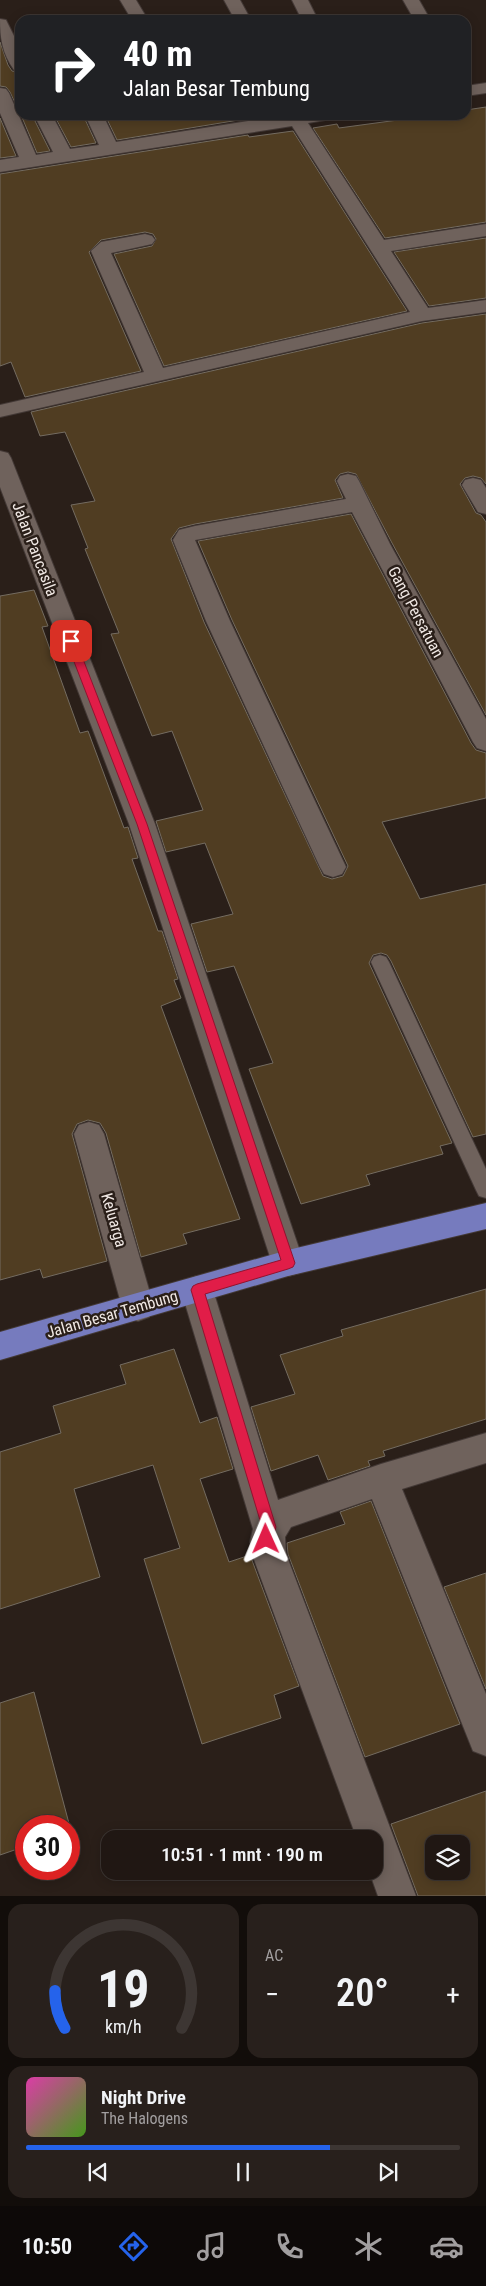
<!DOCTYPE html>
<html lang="id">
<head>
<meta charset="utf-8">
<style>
  body { margin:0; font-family:"Roboto Condensed",sans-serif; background:#28201c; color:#f1f3f6; height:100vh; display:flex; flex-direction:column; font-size:19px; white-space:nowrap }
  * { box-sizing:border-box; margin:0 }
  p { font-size:16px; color:#a29fa0 }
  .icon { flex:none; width:28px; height:28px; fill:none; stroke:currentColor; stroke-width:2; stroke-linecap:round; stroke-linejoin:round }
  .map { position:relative; height:1896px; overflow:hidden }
  .details { display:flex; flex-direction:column; gap:8px; padding:8px; background:#120d0a; flex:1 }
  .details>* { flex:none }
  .hud { position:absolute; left:15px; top:15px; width:456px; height:105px; border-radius:15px; box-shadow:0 2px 12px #0003,0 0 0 1px #3d3633; background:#202124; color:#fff; overflow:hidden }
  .tools { position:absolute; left:425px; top:1835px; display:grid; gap:10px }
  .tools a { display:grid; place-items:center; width:45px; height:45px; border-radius:10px; background:#201713; box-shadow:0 2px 12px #0003,0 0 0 1px #3d3633; font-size:25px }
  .speed { position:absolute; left:15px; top:1815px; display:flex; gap:10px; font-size:25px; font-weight:700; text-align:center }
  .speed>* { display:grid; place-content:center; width:65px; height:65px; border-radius:50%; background:#201713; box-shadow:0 2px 12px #0003,0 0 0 1px #3d3633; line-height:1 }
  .speed .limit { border:8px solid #d22; background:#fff; color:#111 }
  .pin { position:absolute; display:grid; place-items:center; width:42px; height:42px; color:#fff; margin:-21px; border-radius:10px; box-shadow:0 2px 8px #0006 }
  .me { position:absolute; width:55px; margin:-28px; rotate:359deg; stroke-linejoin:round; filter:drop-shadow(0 0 4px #0008) }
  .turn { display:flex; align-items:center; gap:18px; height:105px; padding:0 25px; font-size:22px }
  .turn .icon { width:65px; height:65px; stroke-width:2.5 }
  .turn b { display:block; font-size:35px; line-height:42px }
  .big { font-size:38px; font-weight:600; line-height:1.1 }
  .details .card { flex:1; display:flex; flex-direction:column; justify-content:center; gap:8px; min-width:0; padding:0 18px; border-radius:15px; background:#28201c }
  .details .dial { align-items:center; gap:0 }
  .dial svg { height:130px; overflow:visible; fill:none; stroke:#3d3633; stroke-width:7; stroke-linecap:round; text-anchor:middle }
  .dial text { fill:#f1f3f6; stroke:none }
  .song { display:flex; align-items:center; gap:15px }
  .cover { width:60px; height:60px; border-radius:8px; background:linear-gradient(135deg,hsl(320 70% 55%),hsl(100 70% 35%)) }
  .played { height:5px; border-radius:2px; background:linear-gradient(90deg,#2563eb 70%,#3d3633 70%) }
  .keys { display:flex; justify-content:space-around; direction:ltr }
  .heat { display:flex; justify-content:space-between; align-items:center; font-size:28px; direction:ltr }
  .details .tiles { flex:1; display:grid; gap:8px; grid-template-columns:1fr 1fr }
  .card:last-child { grid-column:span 2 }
  .trip { position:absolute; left:101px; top:1830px; width:282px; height:50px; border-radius:15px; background:#201713; box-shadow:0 2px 12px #0003,0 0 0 1px #3d3633; font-weight:600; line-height:50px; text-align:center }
  .tab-bar { display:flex; height:80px; justify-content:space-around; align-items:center; background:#0d0908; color:#a29fa0 }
  .tab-bar .icon { width:35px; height:35px }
  .tab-bar .on { color:#2563eb }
  .tab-bar b { font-size:22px; color:#f1f3f6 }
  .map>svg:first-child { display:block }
</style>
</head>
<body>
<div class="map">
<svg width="486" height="1896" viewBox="0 0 486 1896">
  <rect width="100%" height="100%" fill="#2a1f19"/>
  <!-- building -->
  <path fill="#503d22" stroke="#746c61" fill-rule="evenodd" d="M 0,42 L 8,65 L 12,71 L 17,72 L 20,80 L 20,114 L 10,92 L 6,87 L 0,86 Z
    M 486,107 L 486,222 L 385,238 L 313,128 L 337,124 L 339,128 L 435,115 L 466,115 L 466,110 Z
    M 21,115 L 32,115 L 50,151 L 37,153 Z
    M 54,115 L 83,115 L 96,143 L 71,147 Z
    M 105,115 L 236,115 L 239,120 L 117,140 Z
    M 0,118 L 16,156 L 0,158 Z
    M 293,131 L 407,311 L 164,366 L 114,254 L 152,246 L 156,239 L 153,234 L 145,232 L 101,240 L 89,252 L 141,371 L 25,397 L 11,362 L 0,366 L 0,174 L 248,135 L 249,137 Z
    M 486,238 L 486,298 L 429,306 L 394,252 Z
    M 486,314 L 486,484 L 481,478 L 473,476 L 465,478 L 460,484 L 476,513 L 481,515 L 486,522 L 486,715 L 392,543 L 356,474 L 348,472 L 340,474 L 335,480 L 343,498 L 195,524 L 179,528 L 171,539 L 204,622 L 323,876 L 332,879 L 343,876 L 348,866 L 232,620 L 198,541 L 351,514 L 471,743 L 476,750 L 486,753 L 486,798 L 382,822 L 420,899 L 486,884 L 486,1134 L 473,1137 L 391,961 L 387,955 L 381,953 L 373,955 L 369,963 L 452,1143 L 440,1146 L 443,1154 L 366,1175 L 370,1185 L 301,1204 L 249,1069 L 273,1063 L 234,966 L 207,972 L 191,924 L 233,914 L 205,843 L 166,852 L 156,821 L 203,810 L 172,731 L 152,736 L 111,634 L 119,633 L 85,549 L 88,548 L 71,505 L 95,501 L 65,432 L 40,436 L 31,412 L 422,323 Z
    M 34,590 L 48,626 L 42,627 L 80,733 L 88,731 L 124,828 L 128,827 L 138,858 L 132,859 L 158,931 L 162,931 L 178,979 L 174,980 L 181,998 L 161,1006 L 240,1219 L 183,1234 L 187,1244 L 141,1257 L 106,1133 L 100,1123 L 88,1120 L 77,1124 L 72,1134 L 107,1261 L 43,1278 L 40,1269 L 0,1280 L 0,596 Z
    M 486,1289 L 486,1419 L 383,1451 L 385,1456 L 368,1461 L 370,1466 L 328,1480 L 318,1455 L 271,1471 L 251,1407 L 295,1394 L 280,1355 L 343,1336 L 341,1330 Z
    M 174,1349 L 200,1423 L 217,1417 L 233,1469 L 200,1479 L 229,1562 L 250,1555 L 299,1686 L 274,1695 L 281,1718 L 202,1744 L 144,1559 L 180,1548 L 153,1465 L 74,1489 L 100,1577 L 0,1609 L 0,1452 L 61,1433 L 53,1406 L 126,1384 L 120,1365 Z
    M 371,1501 L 460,1724 L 365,1757 L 288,1554 L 287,1543 L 345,1524 L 340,1512 Z
    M 486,1573 L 486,1689 L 444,1587 Z
    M 34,1692 L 71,1831 L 69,1831 L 69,1826 L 26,1826 L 26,1846 L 0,1855 L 0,1703 Z
    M 486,1791 L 486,1896 L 418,1896 L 391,1824 ZM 434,1844 L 461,1844 L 461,1871 L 434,1871 Z"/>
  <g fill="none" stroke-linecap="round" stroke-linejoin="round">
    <!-- service casing -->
    <g stroke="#433936" stroke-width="2">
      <path id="service" d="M 380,955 L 386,957 L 389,962 L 486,1169 L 486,1198 L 479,1196 L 476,1190 L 371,962 L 374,957 Z"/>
    </g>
    <!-- minor casing -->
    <g stroke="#433936" stroke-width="2">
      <path id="minor" d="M 120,0 L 136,0 L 148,20 L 132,20 Z
        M 224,0 L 240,0 L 251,20 L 235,20 Z
        M 292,0 L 308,0 L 318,20 L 302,20 Z
        M 403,0 L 419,0 L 427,14 L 427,20 L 411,20 L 411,14 Z
        M 0,19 L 6,20 L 20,48 L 20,71 L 14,70 C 2,53 0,38 0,19 Z
        M 486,83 L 486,93 L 466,96 L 466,86 Z
        M 0,88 L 6,89 L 9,93 L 36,155 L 53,152 L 34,115 L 52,115 L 70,149 L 99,145 L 85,115 L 103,115 L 116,142 L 285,115 L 334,115 L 331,119 L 308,123 L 384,240 L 486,224 L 486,236 L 391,251 L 428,308 L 486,300 L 486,312 L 422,321 L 0,417 L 0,405 L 144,372 L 91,251 L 101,242 L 145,234 L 152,236 L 155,240 L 152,244 L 111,253 L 163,368 L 410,312 L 292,126 L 0,172 L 0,160 L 19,157 L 0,113 Z
        M 0,451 L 8,453 L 11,458 L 155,824 L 304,1263 L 299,1273 L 288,1276 L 277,1273 L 272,1263 L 129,824 L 0,487 Z
        M 348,474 L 356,476 L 359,481 L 390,544 L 486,719 L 486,751 L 477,748 L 473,742 L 352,512 L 195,540 L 230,621 L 346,867 L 342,874 L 333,877 L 324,874 L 320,867 L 206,621 L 173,540 L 179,530 L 195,526 L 346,499 L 337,481 L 340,476 Z
        M 473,478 L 481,480 L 486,488 L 486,514 L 478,512 L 462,485 L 465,480 Z
        M 89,1122 L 99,1125 L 104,1134 L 154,1307 L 149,1317 L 138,1321 L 127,1317 L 122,1307 L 74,1134 L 79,1125 Z
        M 197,1276 L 208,1280 L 213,1290 L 278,1500 L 381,1464 L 486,1433 L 486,1463 L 402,1489 L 486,1694 L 486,1756 L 473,1751 L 372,1499 L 291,1527 L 285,1537 L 286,1554 L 416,1896 L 378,1896 L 369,1871 L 375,1871 L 375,1839 L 357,1839 L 252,1554 L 250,1542 L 253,1529 L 181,1290 L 186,1280 Z"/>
    </g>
    <!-- trunk casing -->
    <g stroke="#433936" stroke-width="2">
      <path id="trunk" d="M 486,1203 L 486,1229 L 288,1276 L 0,1360 L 0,1332 L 288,1250 Z"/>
    </g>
    <!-- service -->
    <use href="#service" fill="#6f625c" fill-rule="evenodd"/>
    <!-- minor -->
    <use href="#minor" fill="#6f625c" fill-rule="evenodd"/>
    <!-- trunk -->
    <use href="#trunk" fill="#767bbe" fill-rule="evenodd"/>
  </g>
  <!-- route -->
  <path fill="#e11d48" stroke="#92132f" d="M 71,638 L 76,641 L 147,824 L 295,1263 L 293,1267 L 288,1269 L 205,1294 L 276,1527 L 271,1544 L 266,1546 L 261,1544 L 259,1539 L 262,1527 L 191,1290 L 193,1286 L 197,1284 L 281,1260 L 137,824 L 66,641 Z"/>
  <g text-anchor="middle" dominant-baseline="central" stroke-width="5" stroke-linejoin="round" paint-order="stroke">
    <!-- street labels -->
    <g font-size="16" fill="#f0e8e4" stroke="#2a1f19">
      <text transform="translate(35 549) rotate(69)">Jalan Pancasila</text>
      <text transform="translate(416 612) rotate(62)">Gang Persatuan</text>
      <text transform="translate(114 1220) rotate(74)">Keluarga</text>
      <text transform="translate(112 1314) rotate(-16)">Jalan Besar Tembung</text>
    </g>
  </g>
</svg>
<div class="tools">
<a><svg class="icon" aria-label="layers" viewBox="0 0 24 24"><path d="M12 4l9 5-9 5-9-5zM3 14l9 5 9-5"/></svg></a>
</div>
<div class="speed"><div class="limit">30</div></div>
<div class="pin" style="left:71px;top:641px;background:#d93025"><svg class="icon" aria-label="arrive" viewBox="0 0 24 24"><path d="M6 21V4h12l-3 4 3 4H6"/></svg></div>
<svg class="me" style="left:266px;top:1539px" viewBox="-20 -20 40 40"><path d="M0-17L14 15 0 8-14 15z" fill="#e11d48" stroke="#fff" stroke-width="4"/></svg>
<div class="trip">10:51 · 1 mnt · 190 m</div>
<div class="hud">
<div class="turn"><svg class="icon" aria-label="right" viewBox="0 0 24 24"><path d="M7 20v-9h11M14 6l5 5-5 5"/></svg><div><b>40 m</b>Jalan Besar Tembung</div></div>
</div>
</div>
<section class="details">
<div class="tiles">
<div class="card dial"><svg viewBox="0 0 100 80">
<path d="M14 69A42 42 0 1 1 86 69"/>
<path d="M14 69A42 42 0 0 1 8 46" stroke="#2563eb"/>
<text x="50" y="56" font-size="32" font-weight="700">19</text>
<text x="50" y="72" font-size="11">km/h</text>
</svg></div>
<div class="card"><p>AC</p>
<div class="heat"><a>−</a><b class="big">20°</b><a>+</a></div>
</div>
<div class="card">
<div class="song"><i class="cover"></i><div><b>Night Drive</b><p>The Halogens</p></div></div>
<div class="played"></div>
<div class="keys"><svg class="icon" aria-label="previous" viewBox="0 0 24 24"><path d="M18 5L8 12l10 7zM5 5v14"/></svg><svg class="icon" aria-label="pause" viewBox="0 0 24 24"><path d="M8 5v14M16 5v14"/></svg><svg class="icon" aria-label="next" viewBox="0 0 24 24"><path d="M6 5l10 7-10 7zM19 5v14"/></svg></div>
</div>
</div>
</section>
<nav class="tab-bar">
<b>10:50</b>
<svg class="icon on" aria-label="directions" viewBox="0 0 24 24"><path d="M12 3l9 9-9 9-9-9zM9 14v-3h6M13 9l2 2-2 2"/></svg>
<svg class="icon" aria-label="music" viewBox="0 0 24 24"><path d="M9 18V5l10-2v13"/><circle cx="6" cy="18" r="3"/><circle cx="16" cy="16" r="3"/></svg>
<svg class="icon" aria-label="phone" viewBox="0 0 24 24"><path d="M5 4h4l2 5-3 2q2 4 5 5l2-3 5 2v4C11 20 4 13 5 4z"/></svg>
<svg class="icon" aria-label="climate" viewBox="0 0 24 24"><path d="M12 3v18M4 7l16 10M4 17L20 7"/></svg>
<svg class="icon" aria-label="car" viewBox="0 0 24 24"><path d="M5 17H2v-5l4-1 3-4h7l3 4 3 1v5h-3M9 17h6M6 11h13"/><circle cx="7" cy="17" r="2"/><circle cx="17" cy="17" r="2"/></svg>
</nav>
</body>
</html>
